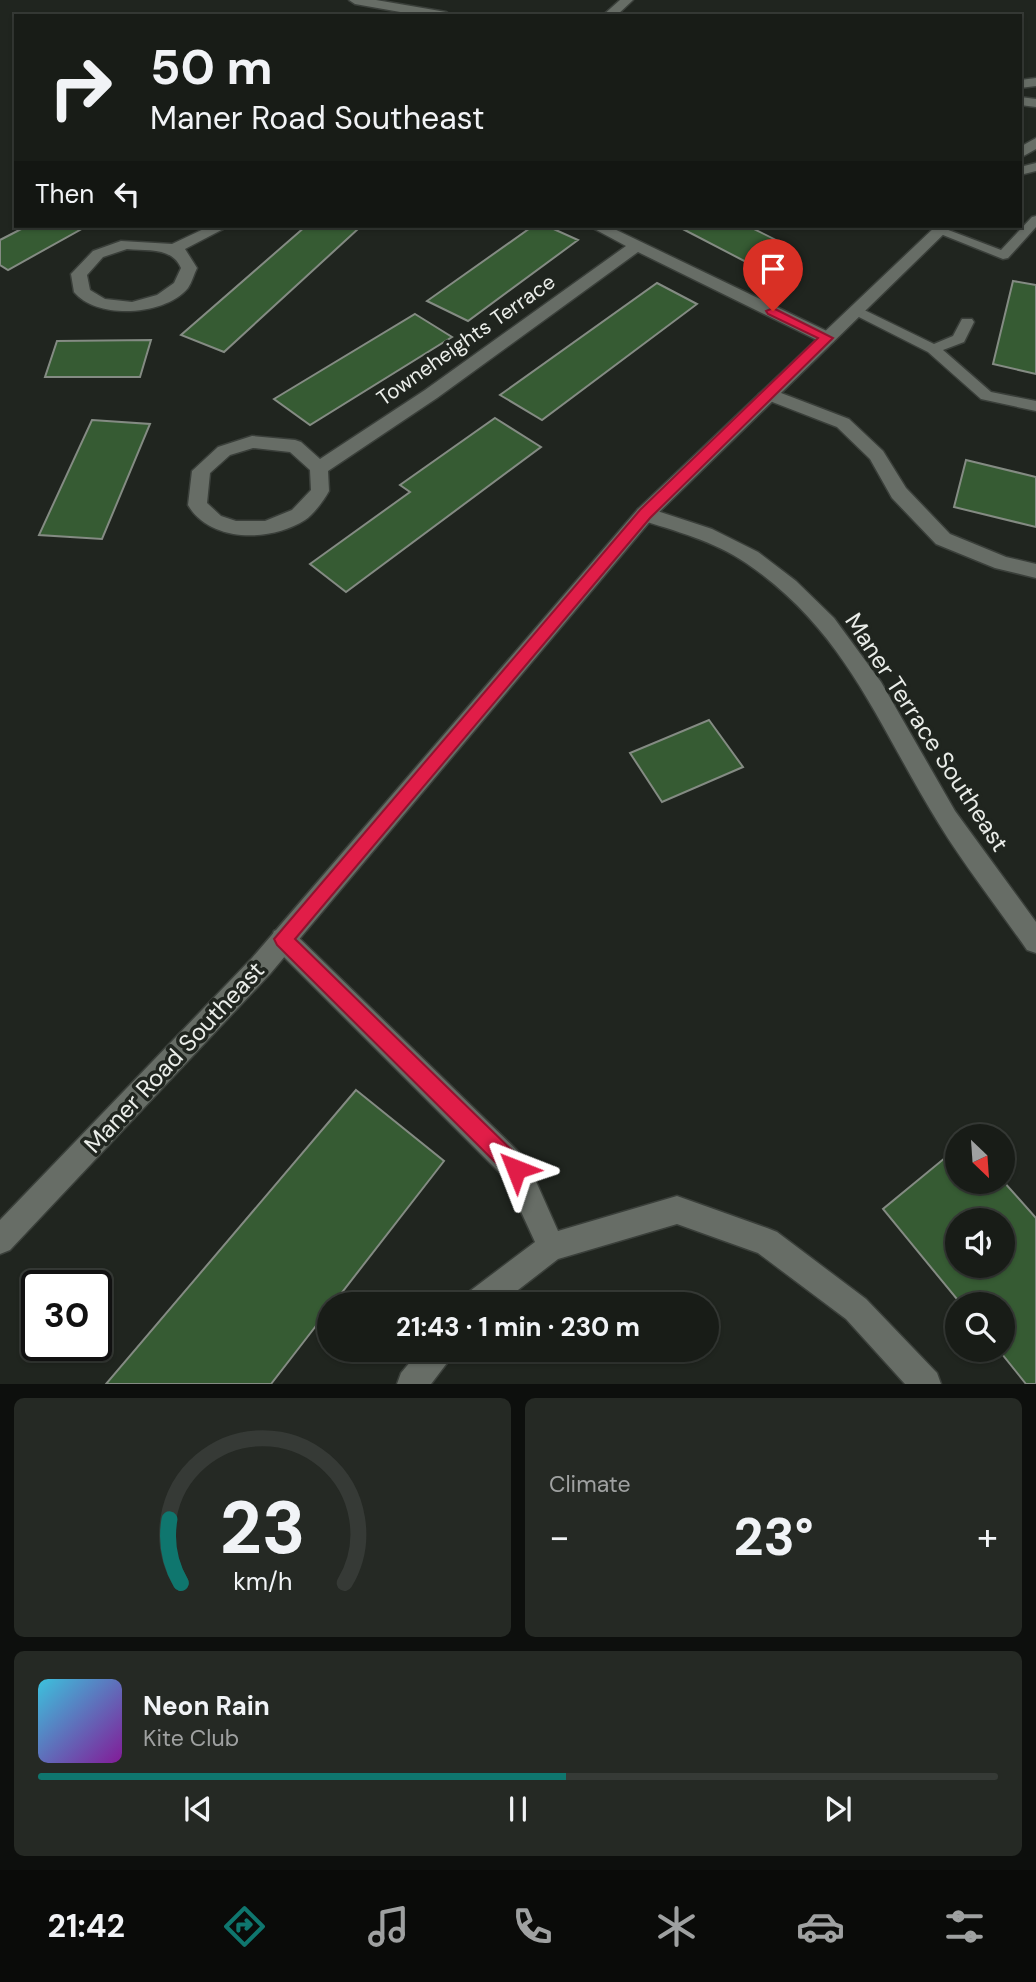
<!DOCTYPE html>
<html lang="en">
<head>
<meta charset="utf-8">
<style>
  body { margin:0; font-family:"DM Sans",sans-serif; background:#252924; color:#f1f3f6; height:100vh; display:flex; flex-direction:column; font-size:26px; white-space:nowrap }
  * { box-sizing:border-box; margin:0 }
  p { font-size:23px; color:#9fa1a1 }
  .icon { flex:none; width:38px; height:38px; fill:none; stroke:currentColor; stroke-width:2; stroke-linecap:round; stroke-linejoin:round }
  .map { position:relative; height:1384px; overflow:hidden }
  .drawer { display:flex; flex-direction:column; gap:14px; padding:14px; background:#0d0f0d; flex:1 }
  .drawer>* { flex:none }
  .banner { position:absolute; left:14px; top:14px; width:1008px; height:214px; border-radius:0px; box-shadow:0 2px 5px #0004,0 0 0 2px #363a36; background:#181c17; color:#f1f3f6; overflow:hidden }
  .needle { width:46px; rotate:155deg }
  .tools { position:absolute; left:945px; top:1124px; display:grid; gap:14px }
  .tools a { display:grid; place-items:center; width:70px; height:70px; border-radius:50%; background:#181c17; box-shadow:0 2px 5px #0004,0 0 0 2px #363a36; font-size:35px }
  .speed { position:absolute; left:21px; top:1270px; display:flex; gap:14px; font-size:35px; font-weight:700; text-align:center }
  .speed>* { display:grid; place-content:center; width:91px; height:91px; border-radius:50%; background:#181c17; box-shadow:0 2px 5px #0004,0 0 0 2px #363a36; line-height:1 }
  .speed .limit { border:4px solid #111; border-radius:10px; background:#fff; color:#111 }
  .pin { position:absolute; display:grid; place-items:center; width:60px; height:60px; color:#fff; margin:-72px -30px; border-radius:50% 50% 50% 0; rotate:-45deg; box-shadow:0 0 7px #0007 }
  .pin .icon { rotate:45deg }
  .me { position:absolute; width:77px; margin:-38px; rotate:315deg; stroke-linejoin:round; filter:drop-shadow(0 0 5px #0008) }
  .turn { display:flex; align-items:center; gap:24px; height:147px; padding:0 21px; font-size:32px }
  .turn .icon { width:91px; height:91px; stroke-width:2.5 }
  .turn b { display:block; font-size:49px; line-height:60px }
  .then { display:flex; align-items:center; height:66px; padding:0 21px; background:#0003; gap:14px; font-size:26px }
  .big { font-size:52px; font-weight:700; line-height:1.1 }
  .drawer .tile { flex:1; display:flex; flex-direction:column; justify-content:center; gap:10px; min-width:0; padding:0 24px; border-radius:10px; background:#252924 }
  .drawer .dial { align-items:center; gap:0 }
  .dial svg { height:182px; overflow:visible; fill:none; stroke:#363a36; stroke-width:7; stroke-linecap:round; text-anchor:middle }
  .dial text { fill:#f1f3f6; stroke:none }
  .song { display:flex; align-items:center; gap:21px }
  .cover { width:84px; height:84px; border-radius:10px; background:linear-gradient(135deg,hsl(190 70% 55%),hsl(290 70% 35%)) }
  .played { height:7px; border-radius:4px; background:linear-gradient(90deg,#0f766e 55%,#363a36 55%) }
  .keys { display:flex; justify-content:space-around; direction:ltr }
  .heat { display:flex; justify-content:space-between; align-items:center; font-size:38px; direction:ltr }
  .drawer .tiles { flex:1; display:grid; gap:14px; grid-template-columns:1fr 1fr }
  .tile:last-child { grid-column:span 2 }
  .trip { position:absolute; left:317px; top:1292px; width:402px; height:70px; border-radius:35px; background:#181c17; box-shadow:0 2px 5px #0004,0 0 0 2px #363a36; font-weight:700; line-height:70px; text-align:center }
  .tab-bar { display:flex; height:112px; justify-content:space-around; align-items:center; background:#0a0b09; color:#9fa1a1 }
  .tab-bar .icon { width:49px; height:49px }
  .tab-bar .on { color:#0f766e }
  .tab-bar b { font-size:32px; color:#f1f3f6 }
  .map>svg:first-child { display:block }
</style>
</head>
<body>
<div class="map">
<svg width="1036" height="1384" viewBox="0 0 1036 1384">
  <rect width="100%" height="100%" fill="#20251f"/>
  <!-- building -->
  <path fill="#365b33" stroke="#848b83" stroke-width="2" fill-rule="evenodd" d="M 27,226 L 87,226 L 8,270 L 0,265 L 0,240 Z
    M 306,226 L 348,226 L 358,229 L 224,352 L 181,335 Z
    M 533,226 L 547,226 L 578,240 L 468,321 L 427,301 Z
    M 677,226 L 748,226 L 784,244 L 752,265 Z
    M 1013,281 L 1036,285 L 1036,374 L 993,364 Z
    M 657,283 L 697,304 L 542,420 L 500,395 Z
    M 415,314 L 452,337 L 310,425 L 274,399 Z
    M 151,340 L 140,377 L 45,377 L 57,341 Z
    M 495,418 L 541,447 L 346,592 L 310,564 L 410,492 L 400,485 Z
    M 92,420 L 150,424 L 102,539 L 39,535 Z
    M 966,460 L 1036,477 L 1036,527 L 954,507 Z
    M 709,720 L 743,767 L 662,802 L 630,753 Z
    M 356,1090 L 444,1161 L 333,1304 L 329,1304 L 329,1309 L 271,1384 L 106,1384 Z
    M 957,1148 L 957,1181 L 1003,1181 L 1036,1218 L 1036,1384 L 1026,1384 L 998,1349 L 1003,1349 L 1003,1304 L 961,1304 L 883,1209 ZM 957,1220 L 1003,1220 L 1003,1265 L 957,1265 Z"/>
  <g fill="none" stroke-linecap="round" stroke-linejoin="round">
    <!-- lane casing -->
    <g stroke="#3a3f3a" stroke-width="3">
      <path id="lane" d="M 1036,216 L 1036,227 L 1008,258 L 1003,259 L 933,231 L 939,227 L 943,228 L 1001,250 L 1032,217 Z
        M 856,306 L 934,344 L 953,336 L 962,319 L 972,319 L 974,322 L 964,342 L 943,350 L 991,392 L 1036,401 L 1036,411 L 981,399 L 928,352 L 851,313 L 851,307 Z"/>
    </g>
    <!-- street casing -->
    <g stroke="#3a3f3a" stroke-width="3">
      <path id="street" d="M 620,0 L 633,0 L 616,16 L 602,16 Z
        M 210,226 L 229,226 L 185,249 L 197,268 C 194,274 192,282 188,288 C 165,316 97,320 74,292 L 71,274 L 93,251 L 121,241 L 172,244 ZM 127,249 C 148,251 172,247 181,268 L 174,283 L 157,295 L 132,302 L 105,299 L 90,290 L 87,275 L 103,257 Z
        M 589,226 L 608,226 L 833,334 L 835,338 L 833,342 L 821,342 L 638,252 L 437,398 L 328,471 L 329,491 C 324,500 314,514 305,520 C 271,542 210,543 188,505 L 192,471 L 218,447 L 252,436 L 295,440 L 301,442 L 320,459 L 425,390 L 626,246 ZM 253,448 L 290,452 L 310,470 L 311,490 L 292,510 L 265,521 L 236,521 L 221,516 L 207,503 L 210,473 L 230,455 Z
        M 768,388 L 849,419 L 883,451 L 906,488 L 950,534 L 1006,557 L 1036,564 L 1036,578 L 995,568 L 936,544 L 892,498 L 870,459 L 837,427 L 762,398 L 759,394 Z
        M 645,507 L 712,529 L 758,552 L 796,581 L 834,618 L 881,682 L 955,811 L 1036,922 L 1036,953 L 1027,950 C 998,908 966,868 939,824 C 878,726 847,632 746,563 C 714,541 675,531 638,519 L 636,514 L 638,509 Z
        M 283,928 L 292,931 L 526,1159 L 558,1231 L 677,1196 L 767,1228 L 777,1232 L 866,1299 L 937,1373 L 941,1384 L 905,1384 L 846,1319 L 758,1253 L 677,1224 L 558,1259 L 500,1304 L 462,1304 L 466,1294 L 535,1242 L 506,1179 L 274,947 L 271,939 L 274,931 Z
        M 421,1349 L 455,1349 L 450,1359 L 431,1384 L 397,1384 L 401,1373 Z"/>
    </g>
    <!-- secondary casing -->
    <g stroke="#3a3f3a" stroke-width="3">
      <path id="secondary" d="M 349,0 L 376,0 L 446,12 L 452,16 L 423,16 L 355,4 Z
        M 1036,78 L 1036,86 L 1020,88 L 1020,80 Z
        M 1020,97 L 1036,99 L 1036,107 L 1020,105 Z
        M 1036,138 L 1036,149 L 1020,158 L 1020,147 Z
        M 1036,163 L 1036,171 L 1020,175 L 1020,167 Z
        M 936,226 L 952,226 L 652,519 L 270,974 L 10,1250 L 0,1254 L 0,1220 L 252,958 L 638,509 Z"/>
    </g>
    <!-- lane -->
    <use href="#lane" fill="#676d66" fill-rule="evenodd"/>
    <!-- street -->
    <use href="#street" fill="#676d66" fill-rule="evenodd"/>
    <!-- secondary -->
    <use href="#secondary" fill="#676d66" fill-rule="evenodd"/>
  </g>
  <!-- route -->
  <path fill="#e11d48" stroke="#92132f" stroke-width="2" d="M 773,308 L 833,338 L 650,518 L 295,939 L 523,1161 L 526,1169 L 523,1176 L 516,1179 L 509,1176 L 277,945 L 274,939 L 640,510 L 818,338 L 768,314 L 766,311 Z"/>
  <g text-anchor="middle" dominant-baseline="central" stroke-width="7" stroke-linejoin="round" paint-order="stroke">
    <!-- far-street labels -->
    <g font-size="21" fill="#eaede9" stroke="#20251f">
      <text transform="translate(466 340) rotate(-35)">Towneheights Terrace</text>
    </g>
    <!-- street labels -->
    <g font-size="24" fill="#eaede9" stroke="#20251f">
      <text transform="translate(927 732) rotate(57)">Maner Terrace Southeast</text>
      <text transform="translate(174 1057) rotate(-47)">Maner Road Southeast</text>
    </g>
  </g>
</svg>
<div class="tools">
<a><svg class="needle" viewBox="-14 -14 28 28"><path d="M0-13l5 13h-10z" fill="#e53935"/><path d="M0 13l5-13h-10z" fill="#9fa1a1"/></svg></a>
<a><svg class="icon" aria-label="sound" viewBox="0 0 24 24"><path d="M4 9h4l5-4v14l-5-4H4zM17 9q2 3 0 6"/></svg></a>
<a><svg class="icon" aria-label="search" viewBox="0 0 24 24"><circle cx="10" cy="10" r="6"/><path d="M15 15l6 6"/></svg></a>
</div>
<div class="speed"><div class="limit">30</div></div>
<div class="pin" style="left:773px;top:311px;background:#d93025"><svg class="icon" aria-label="arrive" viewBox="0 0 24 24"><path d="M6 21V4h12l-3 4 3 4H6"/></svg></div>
<svg class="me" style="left:516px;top:1169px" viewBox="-20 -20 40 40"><path d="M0-17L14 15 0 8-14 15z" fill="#e11d48" stroke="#fff" stroke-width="4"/></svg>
<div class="trip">21:43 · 1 min · 230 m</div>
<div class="banner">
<div class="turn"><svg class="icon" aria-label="right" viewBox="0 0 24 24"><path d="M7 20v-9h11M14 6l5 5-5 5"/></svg><div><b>50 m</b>Maner Road Southeast</div></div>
<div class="then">Then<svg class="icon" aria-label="left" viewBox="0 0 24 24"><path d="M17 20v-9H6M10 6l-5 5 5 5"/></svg></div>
</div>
</div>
<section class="drawer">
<div class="tiles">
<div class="tile dial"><svg viewBox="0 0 100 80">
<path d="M14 69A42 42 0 1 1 86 69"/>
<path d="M14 69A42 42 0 0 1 9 41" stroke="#0f766e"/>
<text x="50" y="56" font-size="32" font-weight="700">23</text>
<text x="50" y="72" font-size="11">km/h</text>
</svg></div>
<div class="tile"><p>Climate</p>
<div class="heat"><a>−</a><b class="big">23°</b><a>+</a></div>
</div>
<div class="tile">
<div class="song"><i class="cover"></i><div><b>Neon Rain</b><p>Kite Club</p></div></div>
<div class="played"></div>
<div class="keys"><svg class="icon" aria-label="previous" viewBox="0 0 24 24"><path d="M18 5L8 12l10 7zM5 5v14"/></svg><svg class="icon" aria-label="pause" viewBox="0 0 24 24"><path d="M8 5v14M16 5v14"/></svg><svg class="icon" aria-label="next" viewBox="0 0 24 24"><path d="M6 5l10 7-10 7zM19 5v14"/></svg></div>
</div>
</div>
</section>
<nav class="tab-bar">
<b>21:42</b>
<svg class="icon on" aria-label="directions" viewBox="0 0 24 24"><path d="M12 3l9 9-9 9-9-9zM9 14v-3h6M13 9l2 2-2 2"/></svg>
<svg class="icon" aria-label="music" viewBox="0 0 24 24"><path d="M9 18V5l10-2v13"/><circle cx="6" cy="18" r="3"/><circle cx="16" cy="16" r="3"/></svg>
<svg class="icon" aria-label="phone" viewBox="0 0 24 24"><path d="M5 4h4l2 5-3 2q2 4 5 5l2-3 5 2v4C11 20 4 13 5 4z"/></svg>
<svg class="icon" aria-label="climate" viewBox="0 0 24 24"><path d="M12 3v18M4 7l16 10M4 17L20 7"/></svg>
<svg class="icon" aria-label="car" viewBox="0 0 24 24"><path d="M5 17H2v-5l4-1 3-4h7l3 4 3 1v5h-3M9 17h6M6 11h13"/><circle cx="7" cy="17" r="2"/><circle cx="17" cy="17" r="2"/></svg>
<svg class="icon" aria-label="filters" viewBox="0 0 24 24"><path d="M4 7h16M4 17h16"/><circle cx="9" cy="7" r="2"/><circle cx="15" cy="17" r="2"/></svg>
</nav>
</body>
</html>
